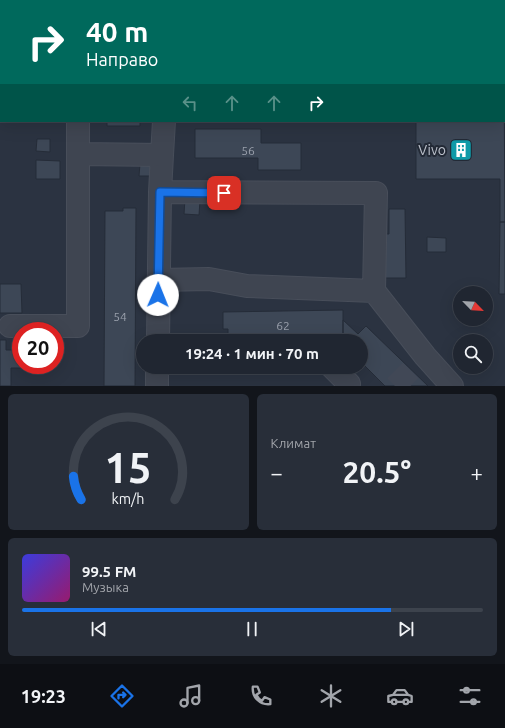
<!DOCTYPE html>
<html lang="ru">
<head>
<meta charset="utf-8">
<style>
  body { margin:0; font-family:Ubuntu,sans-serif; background:#282e39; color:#f1f3f6; height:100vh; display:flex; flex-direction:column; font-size:15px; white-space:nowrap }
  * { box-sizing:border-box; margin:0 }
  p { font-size:13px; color:#a2a5ab }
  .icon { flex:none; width:22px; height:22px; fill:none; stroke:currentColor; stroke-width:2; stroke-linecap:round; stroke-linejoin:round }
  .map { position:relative; height:386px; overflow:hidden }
  .details { display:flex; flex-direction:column; gap:8px; padding:8px; background:#12151b; flex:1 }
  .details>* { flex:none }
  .hud { position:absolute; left:0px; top:0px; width:505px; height:122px; box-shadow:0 4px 16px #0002,0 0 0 1px #3d434d; background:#00695c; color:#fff; overflow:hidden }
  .needle { width:26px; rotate:115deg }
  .fabs { position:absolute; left:453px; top:286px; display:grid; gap:8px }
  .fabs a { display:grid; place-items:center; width:40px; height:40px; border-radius:50%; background:#202631; box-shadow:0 4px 16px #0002,0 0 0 1px #3d434d; font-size:20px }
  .speed { position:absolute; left:12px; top:322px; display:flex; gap:8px; font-size:20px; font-weight:700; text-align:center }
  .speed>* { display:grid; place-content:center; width:52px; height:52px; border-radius:50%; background:#202631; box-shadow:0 4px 16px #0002,0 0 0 1px #3d434d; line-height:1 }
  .speed .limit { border:6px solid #d22; background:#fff; color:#111 }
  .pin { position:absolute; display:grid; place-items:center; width:34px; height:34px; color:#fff; margin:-17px; border-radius:8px; box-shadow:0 2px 6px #0006 }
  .me { position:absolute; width:44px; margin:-22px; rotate:1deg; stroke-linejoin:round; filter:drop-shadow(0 0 3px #0008) }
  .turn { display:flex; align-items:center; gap:14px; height:84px; padding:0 20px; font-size:18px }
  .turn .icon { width:52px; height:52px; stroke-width:2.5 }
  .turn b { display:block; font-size:28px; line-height:34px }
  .lanes { display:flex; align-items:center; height:38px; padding:0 20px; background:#0003; justify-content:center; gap:20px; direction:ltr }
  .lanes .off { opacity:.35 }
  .big { font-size:30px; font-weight:700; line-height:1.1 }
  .details .card { flex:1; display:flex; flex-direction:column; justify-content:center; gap:6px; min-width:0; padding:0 14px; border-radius:6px; background:#282e39 }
  .details .dial { align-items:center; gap:0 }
  .dial svg { height:104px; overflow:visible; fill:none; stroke:#3d434d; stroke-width:7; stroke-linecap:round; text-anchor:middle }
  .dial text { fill:#f1f3f6; stroke:none }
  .song { display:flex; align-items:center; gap:12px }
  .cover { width:48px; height:48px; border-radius:6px; background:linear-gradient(135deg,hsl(240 70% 55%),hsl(320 70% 35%)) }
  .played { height:4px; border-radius:2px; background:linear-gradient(90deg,#1a73e8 80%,#3d434d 80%) }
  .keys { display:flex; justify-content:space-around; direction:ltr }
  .heat { display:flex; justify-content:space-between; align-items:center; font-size:22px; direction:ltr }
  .details .tiles { flex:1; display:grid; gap:8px; grid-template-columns:1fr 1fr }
  .card:last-child { grid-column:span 2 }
  .trip { position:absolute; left:136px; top:334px; width:232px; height:40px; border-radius:20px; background:#202631; box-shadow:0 4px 16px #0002,0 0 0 1px #3d434d; font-weight:700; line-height:40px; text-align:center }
  .dock { display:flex; height:64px; justify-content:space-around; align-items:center; background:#0d0f14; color:#a2a5ab }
  .dock .icon { width:28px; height:28px }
  .dock .current { color:#1a73e8 }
  .dock b { font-size:18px; color:#f1f3f6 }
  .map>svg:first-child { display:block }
</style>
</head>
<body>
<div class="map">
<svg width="505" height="386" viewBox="0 0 505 386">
  <rect width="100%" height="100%" fill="#2b3341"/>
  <!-- building -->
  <path fill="#3d4756" stroke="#252c38" d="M 377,0 L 404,0 L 404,1 L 377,1 Z
    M 0,38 L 1,38 L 1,71 L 0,71 Z
    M 504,73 L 505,222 L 500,222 L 500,179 L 416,179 L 416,121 L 504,121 Z
    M 107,121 L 140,121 L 140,126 L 107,126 Z
    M 195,129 L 261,129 L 261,143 L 301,143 L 301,170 L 258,170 L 258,158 L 195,158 Z
    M 37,139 L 50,139 L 50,152 L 36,151 Z
    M 36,160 L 60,161 L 60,179 L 36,179 Z
    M 140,164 L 151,165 L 150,176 L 139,176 Z
    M 185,199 L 200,200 L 199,215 L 184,214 Z
    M 123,208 L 136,208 L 135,386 L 104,386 L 105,211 L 123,211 Z
    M 389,209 L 405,209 L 406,278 L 383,278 L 383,234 L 389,234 Z
    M 500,222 L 505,222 L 505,294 L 499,294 Z
    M 427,237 L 446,238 L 446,252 L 427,252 Z
    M 0,284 L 21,284 L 22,313 L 0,313 Z
    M 343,310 L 343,341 L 228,341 L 228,329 L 223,329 L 223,312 Z
    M 343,320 L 358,334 L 366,326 L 428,386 L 385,386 L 361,362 L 361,341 L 343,341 Z
    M 0,340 L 6,340 L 6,350 L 17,350 L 17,341 L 21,341 L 21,365 L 47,365 L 47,368 L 11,368 L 11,386 L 0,386 Z"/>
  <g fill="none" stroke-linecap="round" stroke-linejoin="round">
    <!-- minor-tunnel -->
    <path stroke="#414856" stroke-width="22" stroke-dasharray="22 11" stroke-linecap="butt" d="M 395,386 L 425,356"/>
    <!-- minor casing -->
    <g stroke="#484e5a" stroke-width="24">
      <path id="minor" d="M 167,1 L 167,0
        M 0,98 L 1,98
        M 78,121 L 78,154 L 162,155 L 164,121
        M 160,192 L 376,193 L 374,291
        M 159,280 L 209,279 L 247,286 L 374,291 L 425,356 L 452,386
        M 10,326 L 78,326 L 78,154
        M 158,341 L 160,192 L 162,155
        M 332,367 L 349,384
        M 157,386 L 157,367"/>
    </g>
    <!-- minor -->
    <use href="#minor" stroke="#3f4551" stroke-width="22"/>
  </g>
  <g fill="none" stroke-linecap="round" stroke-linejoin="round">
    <!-- route casing -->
    <g stroke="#114b97" stroke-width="10">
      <path id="route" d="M 158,295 L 160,192 L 224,193"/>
    </g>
    <!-- route -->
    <use href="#route" stroke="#1a73e8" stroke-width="7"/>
  </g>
  <!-- icons -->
  <defs>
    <g id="building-square" transform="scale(1.15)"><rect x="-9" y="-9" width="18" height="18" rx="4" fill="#0f9aa8" stroke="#232a36"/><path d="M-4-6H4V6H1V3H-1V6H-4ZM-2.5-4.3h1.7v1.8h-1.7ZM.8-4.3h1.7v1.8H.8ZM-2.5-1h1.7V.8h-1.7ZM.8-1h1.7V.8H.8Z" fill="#fff"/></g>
  </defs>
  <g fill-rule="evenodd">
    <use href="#building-square" x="461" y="150"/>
  </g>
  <g text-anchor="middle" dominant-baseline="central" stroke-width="4" stroke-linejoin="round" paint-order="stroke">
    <!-- number labels -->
    <g font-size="12" fill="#9aa0ac">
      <text x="248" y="150">56</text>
      <text x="120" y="316">54</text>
      <text x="283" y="325">62</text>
    </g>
    <!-- poi labels -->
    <g font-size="14" fill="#bcc1cb" stroke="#232a36" text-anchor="end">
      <text x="446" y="150">Vivo</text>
    </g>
  </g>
</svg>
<div class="fabs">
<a><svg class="needle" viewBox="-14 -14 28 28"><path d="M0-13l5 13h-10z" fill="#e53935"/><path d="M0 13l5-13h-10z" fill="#a2a5ab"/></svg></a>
<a><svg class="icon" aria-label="search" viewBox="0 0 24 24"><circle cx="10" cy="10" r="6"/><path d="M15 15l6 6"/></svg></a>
</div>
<div class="speed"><div class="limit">20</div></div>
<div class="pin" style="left:224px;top:193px;background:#d93025"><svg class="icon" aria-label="arrive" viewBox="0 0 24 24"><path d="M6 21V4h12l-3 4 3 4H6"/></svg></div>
<svg class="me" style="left:158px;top:295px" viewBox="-20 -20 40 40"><circle r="19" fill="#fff"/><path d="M0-13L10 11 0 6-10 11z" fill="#1a73e8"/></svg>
<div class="trip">19:24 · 1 мин · 70 m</div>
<div class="hud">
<div class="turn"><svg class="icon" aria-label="right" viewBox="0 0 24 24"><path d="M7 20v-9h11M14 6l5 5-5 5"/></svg><div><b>40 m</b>Направо</div></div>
<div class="lanes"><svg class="icon off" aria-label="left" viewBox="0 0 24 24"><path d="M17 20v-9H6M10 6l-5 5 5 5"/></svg><svg class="icon off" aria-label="ahead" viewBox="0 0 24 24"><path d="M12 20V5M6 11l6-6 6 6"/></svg><svg class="icon off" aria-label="ahead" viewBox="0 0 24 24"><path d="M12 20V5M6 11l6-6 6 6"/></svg><svg class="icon" aria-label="right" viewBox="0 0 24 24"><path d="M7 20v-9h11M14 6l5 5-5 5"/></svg></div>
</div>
</div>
<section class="details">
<div class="tiles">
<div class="card dial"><svg viewBox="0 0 100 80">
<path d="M14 69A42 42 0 1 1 86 69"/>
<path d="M14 69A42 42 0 0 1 8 51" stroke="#1a73e8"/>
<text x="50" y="56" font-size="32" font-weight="700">15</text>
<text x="50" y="72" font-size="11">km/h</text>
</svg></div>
<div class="card"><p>Климат</p>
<div class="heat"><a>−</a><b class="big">20.5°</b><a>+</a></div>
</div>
<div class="card">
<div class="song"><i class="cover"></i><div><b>99.5 FM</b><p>Музыка</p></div></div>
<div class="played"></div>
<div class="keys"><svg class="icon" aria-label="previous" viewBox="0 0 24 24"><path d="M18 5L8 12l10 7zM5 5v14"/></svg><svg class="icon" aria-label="pause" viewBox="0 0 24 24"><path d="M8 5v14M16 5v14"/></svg><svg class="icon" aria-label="next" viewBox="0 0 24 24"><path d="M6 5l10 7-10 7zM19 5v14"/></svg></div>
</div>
</div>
</section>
<nav class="dock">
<b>19:23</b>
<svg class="icon current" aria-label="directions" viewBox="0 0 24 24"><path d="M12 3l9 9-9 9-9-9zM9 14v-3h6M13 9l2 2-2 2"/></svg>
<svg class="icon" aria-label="music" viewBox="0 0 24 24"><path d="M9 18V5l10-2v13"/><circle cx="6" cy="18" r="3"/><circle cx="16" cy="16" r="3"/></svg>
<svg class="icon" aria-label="phone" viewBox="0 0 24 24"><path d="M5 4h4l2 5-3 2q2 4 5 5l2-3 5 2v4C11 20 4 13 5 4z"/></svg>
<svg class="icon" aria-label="climate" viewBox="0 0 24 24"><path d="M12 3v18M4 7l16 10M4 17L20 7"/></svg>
<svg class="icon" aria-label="car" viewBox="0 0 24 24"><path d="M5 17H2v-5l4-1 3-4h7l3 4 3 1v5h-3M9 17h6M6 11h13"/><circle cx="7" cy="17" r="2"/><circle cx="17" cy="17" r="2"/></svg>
<svg class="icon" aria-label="filters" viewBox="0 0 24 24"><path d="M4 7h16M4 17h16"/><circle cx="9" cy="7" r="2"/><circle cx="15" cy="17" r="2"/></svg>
</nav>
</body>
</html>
